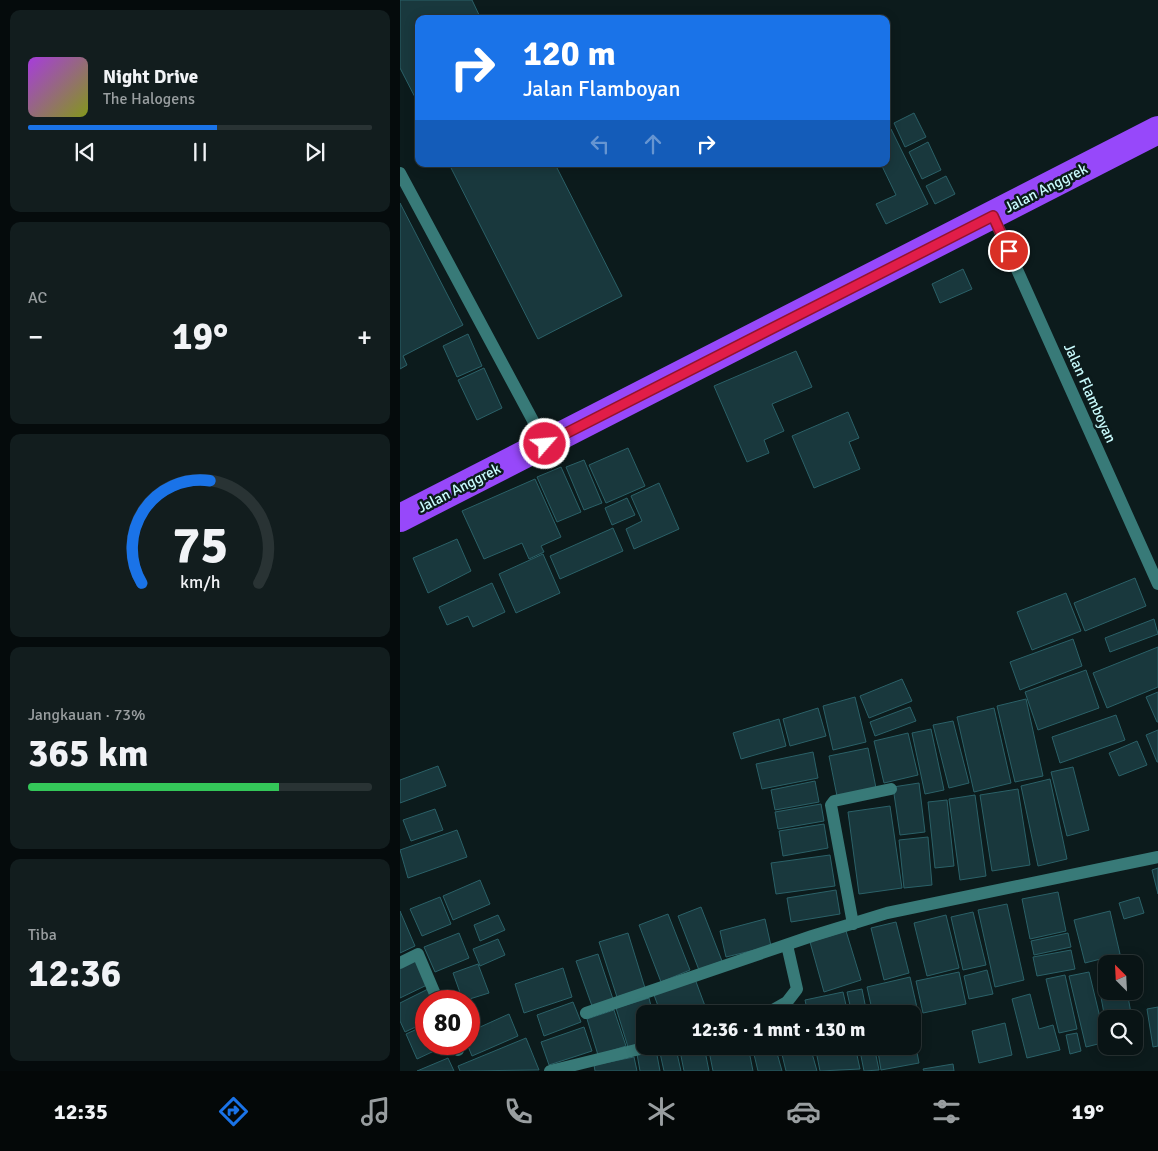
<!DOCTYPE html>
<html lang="id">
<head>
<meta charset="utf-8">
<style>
  body { margin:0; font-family:Signika,sans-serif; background:#121d1e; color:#f1f3f6; height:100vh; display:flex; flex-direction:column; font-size:19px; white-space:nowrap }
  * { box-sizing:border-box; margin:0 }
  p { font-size:16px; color:#999ea0 }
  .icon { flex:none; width:28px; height:28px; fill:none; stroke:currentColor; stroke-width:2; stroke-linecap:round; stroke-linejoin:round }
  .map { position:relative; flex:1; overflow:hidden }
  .sheet { display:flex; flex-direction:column; gap:10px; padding:10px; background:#050b0c; width:400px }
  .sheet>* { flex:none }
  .top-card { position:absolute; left:15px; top:15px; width:475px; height:152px; border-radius:10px; box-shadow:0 2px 12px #0003,0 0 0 1px #293334; background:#1a73e8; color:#fff; overflow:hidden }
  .needle { width:32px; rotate:336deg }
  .controls { position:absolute; left:698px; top:955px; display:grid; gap:10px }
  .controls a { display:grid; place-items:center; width:45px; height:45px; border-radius:10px; background:#091415; box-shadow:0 2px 12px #0003,0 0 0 1px #293334; font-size:25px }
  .speed { position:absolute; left:15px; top:990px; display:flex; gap:10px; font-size:25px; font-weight:700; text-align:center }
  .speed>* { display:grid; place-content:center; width:65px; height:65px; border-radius:50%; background:#091415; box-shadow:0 2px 12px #0003,0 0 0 1px #293334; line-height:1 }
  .speed .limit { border:8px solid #d22; background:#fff; color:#111 }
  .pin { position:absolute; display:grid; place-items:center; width:42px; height:42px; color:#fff; margin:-21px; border:2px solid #fff; border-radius:50%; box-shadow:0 1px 5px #0007 }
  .me { position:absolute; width:55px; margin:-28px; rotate:63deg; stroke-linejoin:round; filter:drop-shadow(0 0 4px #0008) }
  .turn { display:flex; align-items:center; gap:18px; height:105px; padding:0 25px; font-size:22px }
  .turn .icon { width:65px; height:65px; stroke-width:2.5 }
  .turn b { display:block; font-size:35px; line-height:42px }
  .lanes { display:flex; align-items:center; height:48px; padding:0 25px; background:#0003; justify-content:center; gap:25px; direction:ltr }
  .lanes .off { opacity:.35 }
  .big { font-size:38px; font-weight:700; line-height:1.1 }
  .sheet .widget { flex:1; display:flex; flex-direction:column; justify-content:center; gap:8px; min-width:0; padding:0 18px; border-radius:10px; background:#121d1e }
  .sheet .dial { align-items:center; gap:0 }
  .dial svg { height:130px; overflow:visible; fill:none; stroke:#293334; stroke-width:7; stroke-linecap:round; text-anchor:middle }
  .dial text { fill:#f1f3f6; stroke:none }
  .song { display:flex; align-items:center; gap:15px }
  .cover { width:60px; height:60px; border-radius:8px; background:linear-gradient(135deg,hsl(280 70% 55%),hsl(70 70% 35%)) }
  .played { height:5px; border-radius:2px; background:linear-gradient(90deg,#1a73e8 55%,#293334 55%) }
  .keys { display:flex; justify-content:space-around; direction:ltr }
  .heat { display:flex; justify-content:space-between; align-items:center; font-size:28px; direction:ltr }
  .charge { height:8px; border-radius:4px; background:linear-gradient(90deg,#34c759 73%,#293334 0) }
  .trip { position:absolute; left:236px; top:1005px; width:285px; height:50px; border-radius:10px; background:#091415; box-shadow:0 2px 12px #0003,0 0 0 1px #293334; font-weight:700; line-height:50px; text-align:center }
  .menu { display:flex; height:80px; justify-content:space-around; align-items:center; background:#040808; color:#999ea0 }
  .menu .icon { width:35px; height:35px }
  .menu .on { color:#1a73e8 }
  .menu b { font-size:22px; color:#f1f3f6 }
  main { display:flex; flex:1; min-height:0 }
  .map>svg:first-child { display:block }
</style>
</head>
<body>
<main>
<section class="sheet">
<div class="widget">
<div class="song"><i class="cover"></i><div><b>Night Drive</b><p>The Halogens</p></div></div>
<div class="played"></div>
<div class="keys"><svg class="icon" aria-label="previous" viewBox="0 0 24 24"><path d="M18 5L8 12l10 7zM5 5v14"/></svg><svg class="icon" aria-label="pause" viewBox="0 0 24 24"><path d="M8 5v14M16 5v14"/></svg><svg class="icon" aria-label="next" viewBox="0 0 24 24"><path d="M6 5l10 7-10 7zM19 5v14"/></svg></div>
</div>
<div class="widget"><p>AC</p>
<div class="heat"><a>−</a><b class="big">19°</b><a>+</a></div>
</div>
<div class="widget dial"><svg viewBox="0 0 100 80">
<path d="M14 69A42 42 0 1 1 86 69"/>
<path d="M14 69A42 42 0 0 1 56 6" stroke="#1a73e8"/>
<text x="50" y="56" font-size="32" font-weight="700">75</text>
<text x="50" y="72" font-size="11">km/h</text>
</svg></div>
<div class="widget"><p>Jangkauan · 73%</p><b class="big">365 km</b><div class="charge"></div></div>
<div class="widget"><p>Tiba</p><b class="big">12:36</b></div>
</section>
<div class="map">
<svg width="758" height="1071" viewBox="0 0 758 1071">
  <rect width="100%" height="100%" fill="#0c1b1c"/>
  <!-- building -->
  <path fill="#19383d" stroke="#2b6168" d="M 0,0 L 72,0 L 81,19 L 19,19 L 19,105 L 0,68 Z
    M 514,113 L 526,137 L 505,147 L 494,123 Z
    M 491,129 L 528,204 L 486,224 L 476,204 L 496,195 L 481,164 L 486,164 L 486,132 Z
    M 528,142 L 541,170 L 522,179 L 509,152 Z
    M 49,164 L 155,164 L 222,296 L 138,339 Z
    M 546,176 L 555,194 L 535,204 L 526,186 Z
    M 0,203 L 63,325 L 3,356 L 7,365 L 0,369 Z
    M 563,269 L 572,289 L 540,303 L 532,284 Z
    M 68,334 L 82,366 L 57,377 L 43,346 Z
    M 396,351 L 412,387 L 372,404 L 384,431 L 364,440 L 369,453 L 347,462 L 314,386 Z
    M 84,368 L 102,408 L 77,420 L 58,380 Z
    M 448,412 L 459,438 L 449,442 L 460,469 L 414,488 L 392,436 Z
    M 228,448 L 245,486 L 206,503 L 189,465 Z
    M 184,460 L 202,503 L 184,510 L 166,467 Z
    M 161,467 L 181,512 L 157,522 L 137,477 Z
    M 135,479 L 161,537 L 141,546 L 144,552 L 129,559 L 122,543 L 84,559 L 62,511 Z
    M 259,483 L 279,529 L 234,549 L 226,529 L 242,521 L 231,496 Z
    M 227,498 L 235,515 L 212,525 L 205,508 Z
    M 213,528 L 223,551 L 160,579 L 150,556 Z
    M 57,539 L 71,571 L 28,593 L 13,558 Z
    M 143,554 L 160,593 L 116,613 L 99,574 Z
    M 735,578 L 746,606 L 685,631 L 674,603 Z
    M 92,583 L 105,612 L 73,627 L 68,616 L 47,625 L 39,607 Z
    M 666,593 L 681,631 L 632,650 L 617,612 Z
    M 754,619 L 758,634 L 710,652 L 705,638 Z
    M 673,639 L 682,666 L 620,690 L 610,662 Z
    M 758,647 L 758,687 L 707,708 L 693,673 Z
    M 686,670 L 699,708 L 638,730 L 625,692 Z
    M 502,679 L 512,701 L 469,718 L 460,696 Z
    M 758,692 L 758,722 L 757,722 L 746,697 Z
    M 455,697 L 466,742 L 433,750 L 423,706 Z
    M 626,699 L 643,776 L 615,782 L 597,706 Z
    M 510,707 L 516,721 L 475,736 L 470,722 Z
    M 418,708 L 426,736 L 390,746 L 383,719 Z
    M 594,708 L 611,783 L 574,792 L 557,717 Z
    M 716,715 L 725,740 L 660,763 L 652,737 Z
    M 379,719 L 386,746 L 341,759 L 333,733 Z
    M 553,721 L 569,783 L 549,788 L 533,725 Z
    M 531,729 L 544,790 L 525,794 L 512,733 Z
    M 758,730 L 758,762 L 757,762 L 746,735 Z
    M 508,733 L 518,775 L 484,783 L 474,741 Z
    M 737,741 L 747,765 L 719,776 L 709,753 Z
    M 468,748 L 476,788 L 437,796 L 429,756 Z
    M 413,752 L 418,778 L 362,789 L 356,764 Z
    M 38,766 L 46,786 L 0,803 L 0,780 Z
    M 673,767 L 689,830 L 667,836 L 651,772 Z
    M 650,779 L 667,859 L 638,866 L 621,786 Z
    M 415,781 L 419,802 L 375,810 L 371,790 Z
    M 519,783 L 525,832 L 500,835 L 493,787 Z
    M 618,789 L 630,865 L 592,871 L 580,795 Z
    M 575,795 L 586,876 L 560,880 L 549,799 Z
    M 547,800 L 554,866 L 535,868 L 528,802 Z
    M 421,804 L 424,821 L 378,829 L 375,812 Z
    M 490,806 L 502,888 L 459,894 L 448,812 Z
    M 35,809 L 43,830 L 11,841 L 3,820 Z
    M 424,824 L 428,848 L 383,856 L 379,831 Z
    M 57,830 L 67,857 L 8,878 L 0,850 Z
    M 528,837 L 532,885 L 504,888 L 499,840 Z
    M 430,855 L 435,886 L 376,894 L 371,863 Z
    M 758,868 L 758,894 L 752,870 Z
    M 80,880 L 90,904 L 53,920 L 43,896 Z
    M 436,890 L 440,914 L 391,922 L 387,898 Z
    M 658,892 L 666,931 L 630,939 L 622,899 Z
    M 40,897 L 51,924 L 22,936 L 10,909 Z
    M 739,897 L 744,913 L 724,919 L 719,903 Z
    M 607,904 L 624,980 L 595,987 L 578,910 Z
    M 301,907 L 322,961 L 299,970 L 278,916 Z
    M 0,911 L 15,946 L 0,953 Z
    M 710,911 L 720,954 L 685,963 L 674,920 Z
    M 573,912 L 586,965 L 563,970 L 551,917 Z
    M 268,914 L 290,970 L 261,982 L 239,925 Z
    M 98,915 L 105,930 L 80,941 L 74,925 Z
    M 546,915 L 559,968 L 527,976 L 514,923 Z
    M 365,919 L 371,946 L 326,957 L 320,931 Z
    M 496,922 L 509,973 L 484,980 L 471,928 Z
    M 446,931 L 461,980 L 424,992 L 410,942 Z
    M 59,933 L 69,958 L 35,972 L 24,947 Z
    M 228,933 L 245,988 L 217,997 L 199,942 Z
    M 668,933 L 671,947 L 634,955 L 631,941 Z
    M 98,939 L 105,955 L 80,966 L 73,949 Z
    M 671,950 L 675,969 L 637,976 L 633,957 Z
    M 198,954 L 213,999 L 192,1006 L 176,961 Z
    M 16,959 L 29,984 L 0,998 L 0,967 Z
    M 78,964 L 89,993 L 63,1001 L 53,973 Z
    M 163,968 L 172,997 L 124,1013 L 115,984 Z
    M 587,970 L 593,994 L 569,999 L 564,976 Z
    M 559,972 L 566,1004 L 523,1013 L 516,981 Z
    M 689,972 L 706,1042 L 686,1047 L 669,976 Z
    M 665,975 L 677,1029 L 659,1033 L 646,979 Z
    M 510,977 L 518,1012 L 473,1014 L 467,987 Z
    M 295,979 L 308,1014 L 261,1014 L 254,995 Z
    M 28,989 L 34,1001 L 26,1001 L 26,1022 L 5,1032 L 0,1021 L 0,1003 Z
    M 462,989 L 467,1014 L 452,1014 L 447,992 Z
    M 706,991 L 727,991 L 732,1019 L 706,1019 L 706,1024 L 700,992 Z
    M 443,992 L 448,1014 L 408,1014 L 405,1000 Z
    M 630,994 L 639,1029 L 653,1025 L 660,1050 L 627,1058 L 612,999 Z
    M 249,998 L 253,1014 L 245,1014 L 245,1042 L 228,1047 L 216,1008 Z
    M 173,1002 L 181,1022 L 144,1036 L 137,1015 Z
    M 758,1007 L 758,1046 L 753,1047 L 747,1009 Z
    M 214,1010 L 226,1046 L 198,1055 L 187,1019 Z
    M 109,1014 L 118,1036 L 72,1056 L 67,1044 L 69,1044 L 69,1032 Z
    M 605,1023 L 612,1055 L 579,1063 L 572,1031 Z
    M 26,1025 L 26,1044 L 49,1044 L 17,1059 L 6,1034 Z
    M 512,1026 L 519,1063 L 481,1070 L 477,1046 L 512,1046 Z
    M 184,1027 L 192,1051 L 149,1065 L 141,1042 Z
    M 677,1033 L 681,1051 L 670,1054 L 666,1035 Z
    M 126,1038 L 139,1070 L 60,1071 L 58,1066 Z
    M 279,1046 L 304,1046 L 309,1071 L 284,1071 Z
    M 308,1046 L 348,1046 L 353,1071 L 313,1071 Z
    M 352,1046 L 375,1046 L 382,1071 L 358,1071 Z
    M 380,1046 L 410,1046 L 417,1071 L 386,1071 Z
    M 415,1046 L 455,1046 L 460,1069 L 420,1071 Z
    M 459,1046 L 474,1046 L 479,1070 L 464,1071 Z
    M 276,1049 L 281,1071 L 264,1071 L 260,1053 Z
    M 256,1050 L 260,1071 L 240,1071 L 237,1054 Z
    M 234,1057 L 237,1071 L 195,1071 L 194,1065 Z
    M 48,1058 L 54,1071 L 17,1071 Z
    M 553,1064 L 554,1071 L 524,1071 L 523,1069 Z"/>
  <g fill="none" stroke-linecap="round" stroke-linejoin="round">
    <!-- minor -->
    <path stroke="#387a78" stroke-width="12" d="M 0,173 L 145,443
      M 593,216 L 758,584
      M 453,924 L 431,805 L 434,801 L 491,789
      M 0,963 L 18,954 L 38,1001
      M 186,1013 L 412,936 L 487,913 L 758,857
      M 366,1014 L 387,1002 L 397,989 L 387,945
      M 55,1044 L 58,1050
      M 150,1071 L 252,1046"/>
    <!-- highway -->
    <path stroke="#9748fa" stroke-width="28" d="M 0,518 L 758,130"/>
  </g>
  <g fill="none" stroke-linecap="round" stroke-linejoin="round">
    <!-- route casing -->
    <g stroke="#92132f" stroke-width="12">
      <path id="route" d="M 145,444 L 593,216 L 609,251"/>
    </g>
    <!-- route -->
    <use href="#route" stroke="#e11d48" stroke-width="9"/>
  </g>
  <g text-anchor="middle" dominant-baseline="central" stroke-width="5" stroke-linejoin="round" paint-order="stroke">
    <!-- street labels -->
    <g font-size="15" fill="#c9fbfd" stroke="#0c1b1c">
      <text transform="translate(646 188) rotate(-27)">Jalan Anggrek</text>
      <text transform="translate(690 393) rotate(66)">Jalan Flamboyan</text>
      <text transform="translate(59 488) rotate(-27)">Jalan Anggrek</text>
    </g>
  </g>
</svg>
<div class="controls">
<a><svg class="needle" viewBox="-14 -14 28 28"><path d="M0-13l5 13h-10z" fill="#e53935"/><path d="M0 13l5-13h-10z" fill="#999ea0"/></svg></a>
<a><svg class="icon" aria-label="search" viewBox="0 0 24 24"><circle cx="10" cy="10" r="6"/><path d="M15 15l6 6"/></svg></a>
</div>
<div class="speed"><div class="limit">80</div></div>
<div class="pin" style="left:609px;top:251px;background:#d93025"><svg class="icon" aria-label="arrive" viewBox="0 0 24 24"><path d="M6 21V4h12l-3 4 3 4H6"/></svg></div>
<svg class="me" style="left:145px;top:444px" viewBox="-20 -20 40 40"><circle r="17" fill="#e11d48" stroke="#fff" stroke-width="3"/><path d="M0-11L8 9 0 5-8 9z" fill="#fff"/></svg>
<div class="trip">12:36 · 1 mnt · 130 m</div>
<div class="top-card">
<div class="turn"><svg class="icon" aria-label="right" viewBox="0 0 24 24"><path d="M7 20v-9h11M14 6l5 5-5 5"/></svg><div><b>120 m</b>Jalan Flamboyan</div></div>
<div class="lanes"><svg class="icon off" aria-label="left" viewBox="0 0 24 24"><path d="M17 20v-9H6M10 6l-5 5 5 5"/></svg><svg class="icon off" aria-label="ahead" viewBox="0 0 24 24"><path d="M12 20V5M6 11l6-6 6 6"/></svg><svg class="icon" aria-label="right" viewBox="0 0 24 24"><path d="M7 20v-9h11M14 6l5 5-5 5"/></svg></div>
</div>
</div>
</main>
<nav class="menu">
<b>12:35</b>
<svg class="icon on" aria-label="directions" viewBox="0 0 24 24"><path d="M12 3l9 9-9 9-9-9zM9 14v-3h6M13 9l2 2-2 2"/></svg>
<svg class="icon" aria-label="music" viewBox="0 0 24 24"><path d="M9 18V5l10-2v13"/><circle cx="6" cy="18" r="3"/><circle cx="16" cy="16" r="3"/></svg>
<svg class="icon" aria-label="phone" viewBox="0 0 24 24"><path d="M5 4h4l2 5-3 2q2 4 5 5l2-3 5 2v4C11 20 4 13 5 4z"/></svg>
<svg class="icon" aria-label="climate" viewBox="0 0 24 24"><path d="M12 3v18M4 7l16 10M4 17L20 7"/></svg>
<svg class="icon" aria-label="car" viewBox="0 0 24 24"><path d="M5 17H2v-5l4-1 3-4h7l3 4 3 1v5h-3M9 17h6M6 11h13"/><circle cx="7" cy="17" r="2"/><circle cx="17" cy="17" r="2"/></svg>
<svg class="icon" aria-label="filters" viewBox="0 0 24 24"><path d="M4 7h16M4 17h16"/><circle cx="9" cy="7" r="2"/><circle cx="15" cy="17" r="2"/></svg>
<b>19°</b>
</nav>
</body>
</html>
